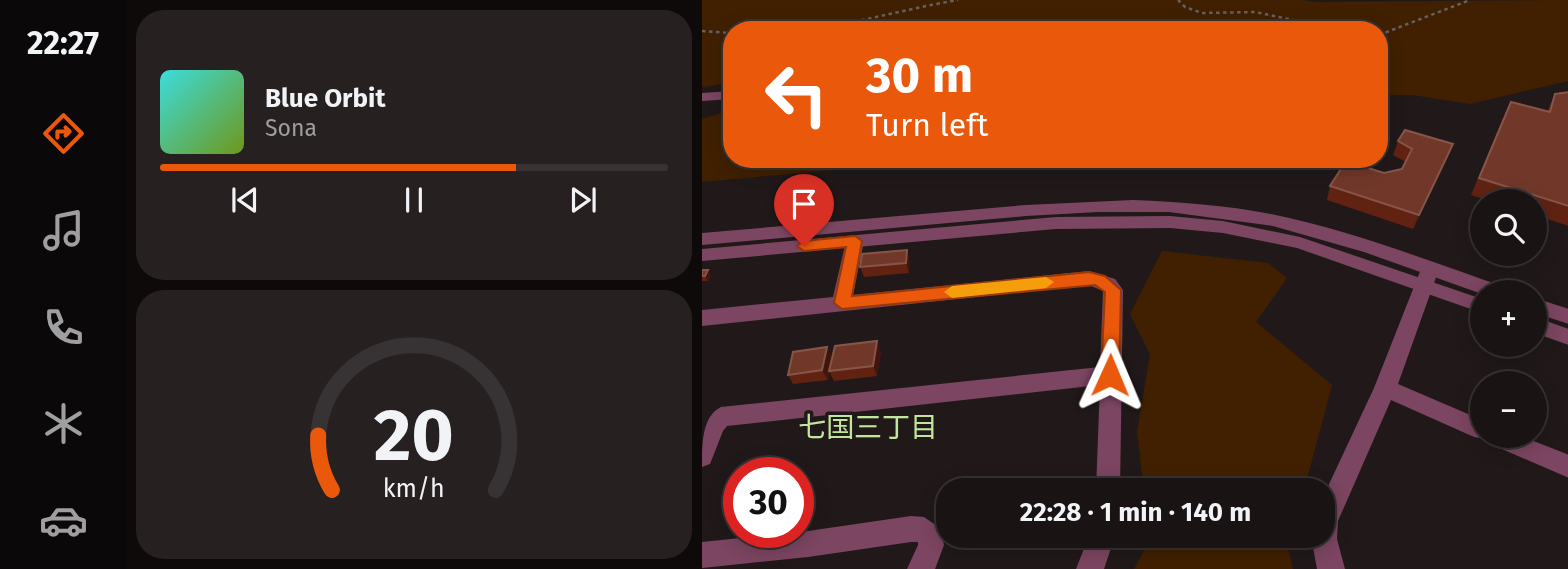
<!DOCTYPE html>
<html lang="en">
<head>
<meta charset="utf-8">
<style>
  body { margin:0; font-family:"Fira Sans","Noto Sans JP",sans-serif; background:#262021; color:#f1f3f6; height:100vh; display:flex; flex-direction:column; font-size:26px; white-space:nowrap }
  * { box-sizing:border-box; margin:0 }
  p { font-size:23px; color:#9f9ea0 }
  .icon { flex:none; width:38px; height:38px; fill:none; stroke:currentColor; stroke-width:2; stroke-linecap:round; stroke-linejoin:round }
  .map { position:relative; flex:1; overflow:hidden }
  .drawer { display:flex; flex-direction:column; gap:10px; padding:10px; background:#0e0a0a; width:576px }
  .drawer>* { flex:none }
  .top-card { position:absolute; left:21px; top:21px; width:665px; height:147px; border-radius:28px; box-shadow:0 4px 18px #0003,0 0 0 2px #373233; background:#ea580c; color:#fff; overflow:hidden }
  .controls { position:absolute; left:768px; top:189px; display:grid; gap:14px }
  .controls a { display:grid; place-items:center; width:77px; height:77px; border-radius:50%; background:#191313; box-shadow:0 4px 18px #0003,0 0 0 2px #373233; font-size:35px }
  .speed { position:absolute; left:21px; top:457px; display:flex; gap:14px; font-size:35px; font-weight:700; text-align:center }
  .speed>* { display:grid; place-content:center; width:91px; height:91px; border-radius:50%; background:#191313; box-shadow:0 4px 18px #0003,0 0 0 2px #373233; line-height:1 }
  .speed .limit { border:10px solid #d22; background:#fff; color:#111 }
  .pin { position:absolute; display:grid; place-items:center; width:60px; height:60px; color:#fff; margin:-72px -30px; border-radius:50% 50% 50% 0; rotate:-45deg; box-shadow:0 0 7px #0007 }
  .pin .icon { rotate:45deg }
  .me { position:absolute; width:77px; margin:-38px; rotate:1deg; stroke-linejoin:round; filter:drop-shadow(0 0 5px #0008) }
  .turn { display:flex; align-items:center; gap:24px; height:147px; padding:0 28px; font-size:32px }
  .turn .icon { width:91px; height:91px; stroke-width:2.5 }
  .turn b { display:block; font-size:49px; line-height:60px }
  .drawer .widget { flex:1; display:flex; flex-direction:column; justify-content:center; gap:10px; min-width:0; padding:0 24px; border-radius:28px; background:#262021 }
  .drawer .dial { align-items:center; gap:0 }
  .dial svg { height:182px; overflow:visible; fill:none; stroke:#373233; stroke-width:7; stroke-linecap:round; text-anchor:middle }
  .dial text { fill:#f1f3f6; stroke:none }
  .song { display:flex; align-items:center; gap:21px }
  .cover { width:84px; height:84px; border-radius:10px; background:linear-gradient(135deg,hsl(180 70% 55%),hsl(80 70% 35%)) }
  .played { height:7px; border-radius:4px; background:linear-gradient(90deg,#ea580c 70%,#373233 70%) }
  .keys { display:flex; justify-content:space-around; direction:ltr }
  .trip { position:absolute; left:234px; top:478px; width:399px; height:70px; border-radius:28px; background:#191313; box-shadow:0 4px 18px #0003,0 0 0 2px #373233; font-weight:700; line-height:70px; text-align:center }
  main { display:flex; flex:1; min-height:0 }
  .tab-bar { display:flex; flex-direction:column; width:126px; justify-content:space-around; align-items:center; background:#0a0808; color:#9f9ea0 }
  .tab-bar .icon { width:49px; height:49px }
  .tab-bar .active { color:#ea580c }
  .tab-bar b { font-size:32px; color:#f1f3f6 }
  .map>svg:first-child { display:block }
</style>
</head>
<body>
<main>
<nav class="tab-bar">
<b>22:27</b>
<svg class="icon active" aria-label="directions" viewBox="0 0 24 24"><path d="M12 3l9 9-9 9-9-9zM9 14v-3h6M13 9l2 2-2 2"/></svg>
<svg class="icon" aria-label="music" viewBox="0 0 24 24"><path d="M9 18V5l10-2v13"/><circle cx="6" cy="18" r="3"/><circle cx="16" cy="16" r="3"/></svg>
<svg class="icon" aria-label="phone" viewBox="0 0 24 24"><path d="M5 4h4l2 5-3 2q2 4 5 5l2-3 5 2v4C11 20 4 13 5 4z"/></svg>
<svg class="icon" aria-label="climate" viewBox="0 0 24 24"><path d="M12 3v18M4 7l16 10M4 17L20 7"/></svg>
<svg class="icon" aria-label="car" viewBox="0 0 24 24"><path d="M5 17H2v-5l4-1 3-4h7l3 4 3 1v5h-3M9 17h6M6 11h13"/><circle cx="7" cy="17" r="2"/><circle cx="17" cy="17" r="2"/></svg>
</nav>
<section class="drawer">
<div class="widget">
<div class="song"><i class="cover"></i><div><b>Blue Orbit</b><p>Sona</p></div></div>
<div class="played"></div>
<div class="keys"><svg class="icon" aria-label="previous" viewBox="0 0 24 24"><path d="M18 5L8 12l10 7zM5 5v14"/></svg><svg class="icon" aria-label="pause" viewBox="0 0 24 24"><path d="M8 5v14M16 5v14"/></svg><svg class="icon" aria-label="next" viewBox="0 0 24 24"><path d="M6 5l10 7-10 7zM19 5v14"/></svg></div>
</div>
<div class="widget dial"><svg viewBox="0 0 100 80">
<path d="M14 69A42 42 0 1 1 86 69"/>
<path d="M14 69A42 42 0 0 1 8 45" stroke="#ea580c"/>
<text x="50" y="56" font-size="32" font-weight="700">20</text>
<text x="50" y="72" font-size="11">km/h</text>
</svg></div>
</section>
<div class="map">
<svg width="867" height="569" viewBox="0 0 867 569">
  <rect width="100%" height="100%" fill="#211919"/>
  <!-- green -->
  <path fill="#402001" d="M 0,0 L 599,0 L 614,2 L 866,0 L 866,81 L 768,104 L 711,95 L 677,95 L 677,30 L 30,30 L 30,83 L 0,87 Z
    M 30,110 L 30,159 L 251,159 L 0,182 L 0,119 Z
    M 460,251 L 566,263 L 585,278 L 554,322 L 630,385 L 602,490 L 442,490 L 435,432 L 448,354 L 428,314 Z
    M 447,536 L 590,536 L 586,548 L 591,569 L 432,569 L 448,540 Z"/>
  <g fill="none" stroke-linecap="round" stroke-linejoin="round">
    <!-- path -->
    <path stroke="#676060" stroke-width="2.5" stroke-dasharray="3.5 3.5" stroke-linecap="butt" d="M 476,0 L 483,7 L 500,13 L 553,12 L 639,30
      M 97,30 C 151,25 202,9 256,0
      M 0,31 L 30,33
      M 677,35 L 768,0"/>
    <!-- minor -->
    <path fill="#7c4561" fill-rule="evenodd" d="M 30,91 L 30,99 L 0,101 L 0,93 Z
      M 153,235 L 162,241 L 151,295 L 387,271 L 413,279 L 421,290 L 418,490 L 394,490 L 398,385 L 25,426 L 21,431 L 8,464 L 0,467 C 0,444 0,416 19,407 L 398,367 L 401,291 L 387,285 L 0,326 L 0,310 L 131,297 L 144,241 Z
      M 728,262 L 735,264 L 737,269 L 696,384 L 780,420 L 780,436 L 819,436 L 867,455 L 867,478 L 786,443 L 784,439 L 772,437 L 689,400 L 636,521 L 635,539 L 643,569 L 615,569 L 609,536 L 621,536 L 621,497 L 672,388 L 719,269 L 721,264 Z
      M 209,516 L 222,517 L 238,528 L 242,545 L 233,569 L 205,569 L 216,545 L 216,542 L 209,542 L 106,557 L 0,568 L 0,542 L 106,531 Z
      M 387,536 L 413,536 L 402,569 L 374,569 Z"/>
    <!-- tertiary -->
    <path fill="#7c4561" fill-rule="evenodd" d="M 431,200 C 478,202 523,205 569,214 C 649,230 726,261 803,287 L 806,292 L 780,294 L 662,252 L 571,226 L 467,212 L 396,212 L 324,216 L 0,245 L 0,233 L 324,205 Z
      M 468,216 L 521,221 L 598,237 L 780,299 L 780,313 L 595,248 L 521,233 L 468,228 L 354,229 L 0,261 L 0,249 L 354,217 Z
      M 833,298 L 867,309 L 867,324 L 833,313 Z
      M 833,317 L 867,329 L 867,345 L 833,333 Z"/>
  </g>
  <!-- wall -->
  <path fill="#612212" d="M 867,92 L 867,226 L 833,215 L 833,201 L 788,201 L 769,195 L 801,118 L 845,112 L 853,94 Z
    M 696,141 L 746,157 L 711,229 L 625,200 L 628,186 L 700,169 L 704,162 L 691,155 Z
    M 208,260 L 207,273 L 162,277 L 158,267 Z
    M 0,270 L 9,275 L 6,281 L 0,281 Z
    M 179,351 L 175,376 L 132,381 L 127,371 Z
    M 130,357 L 126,380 L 91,384 L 86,375 Z"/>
  <!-- shaded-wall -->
  <path fill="#41150b" d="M 751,144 L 746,157 L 711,229 L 717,215 Z
    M 205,250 L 208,260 L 207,273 L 204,263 Z
    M 6,270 L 9,275 L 6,281 L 3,276 Z
    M 175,341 L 179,351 L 175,376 L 171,366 Z
    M 125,347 L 130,357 L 126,380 L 120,370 Z"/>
  <!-- building -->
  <path fill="#71382a" stroke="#865549" stroke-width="2" d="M 867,92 L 867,206 L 777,178 L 809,102 L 848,112 L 853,94 Z
    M 703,130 L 751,144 L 717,215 L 628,186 L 644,161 L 682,173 L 700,169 L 710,149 L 696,141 Z
    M 205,250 L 204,263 L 158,267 L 160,254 Z
    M 0,270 L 6,270 L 3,276 L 0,276 Z
    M 175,341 L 171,366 L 127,371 L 133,346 Z
    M 125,347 L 120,370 L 86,375 L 91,352 Z"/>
  <!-- route -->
  <path fill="#ea580c" stroke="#983908" stroke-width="2" d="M 153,236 L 160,241 L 150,296 L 387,272 L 403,276 L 419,290 L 417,375 L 415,380 L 408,382 L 402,380 L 399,375 L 403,292 L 393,285 L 140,309 L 132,303 L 144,247 L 102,251 L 95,246 L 102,241 Z"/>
  <!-- slow -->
  <path fill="#f59e0b" d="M 344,277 L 352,282 L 344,288 L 250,298 L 242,292 L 250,286 Z"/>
  <g text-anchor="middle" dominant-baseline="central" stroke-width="7" stroke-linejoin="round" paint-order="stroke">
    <!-- near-neighbourhood labels -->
    <g font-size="28" fill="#c2e59e" stroke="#211919">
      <text x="166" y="427">七国三丁目</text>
    </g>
  </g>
</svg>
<div class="controls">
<a><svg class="icon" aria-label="search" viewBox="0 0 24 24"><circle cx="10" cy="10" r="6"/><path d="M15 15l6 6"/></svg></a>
<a>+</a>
<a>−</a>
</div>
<div class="speed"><div class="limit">30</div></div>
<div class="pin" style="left:102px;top:246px;background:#d93025"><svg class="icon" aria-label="arrive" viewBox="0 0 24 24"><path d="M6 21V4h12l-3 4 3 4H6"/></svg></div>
<svg class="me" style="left:408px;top:375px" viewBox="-20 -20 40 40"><path d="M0-17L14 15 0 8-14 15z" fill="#ea580c" stroke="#fff" stroke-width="4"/></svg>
<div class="trip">22:28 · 1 min · 140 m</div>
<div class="top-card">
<div class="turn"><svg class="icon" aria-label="left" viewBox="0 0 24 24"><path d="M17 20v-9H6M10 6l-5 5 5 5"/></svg><div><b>30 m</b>Turn left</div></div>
</div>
</div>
</main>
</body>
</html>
